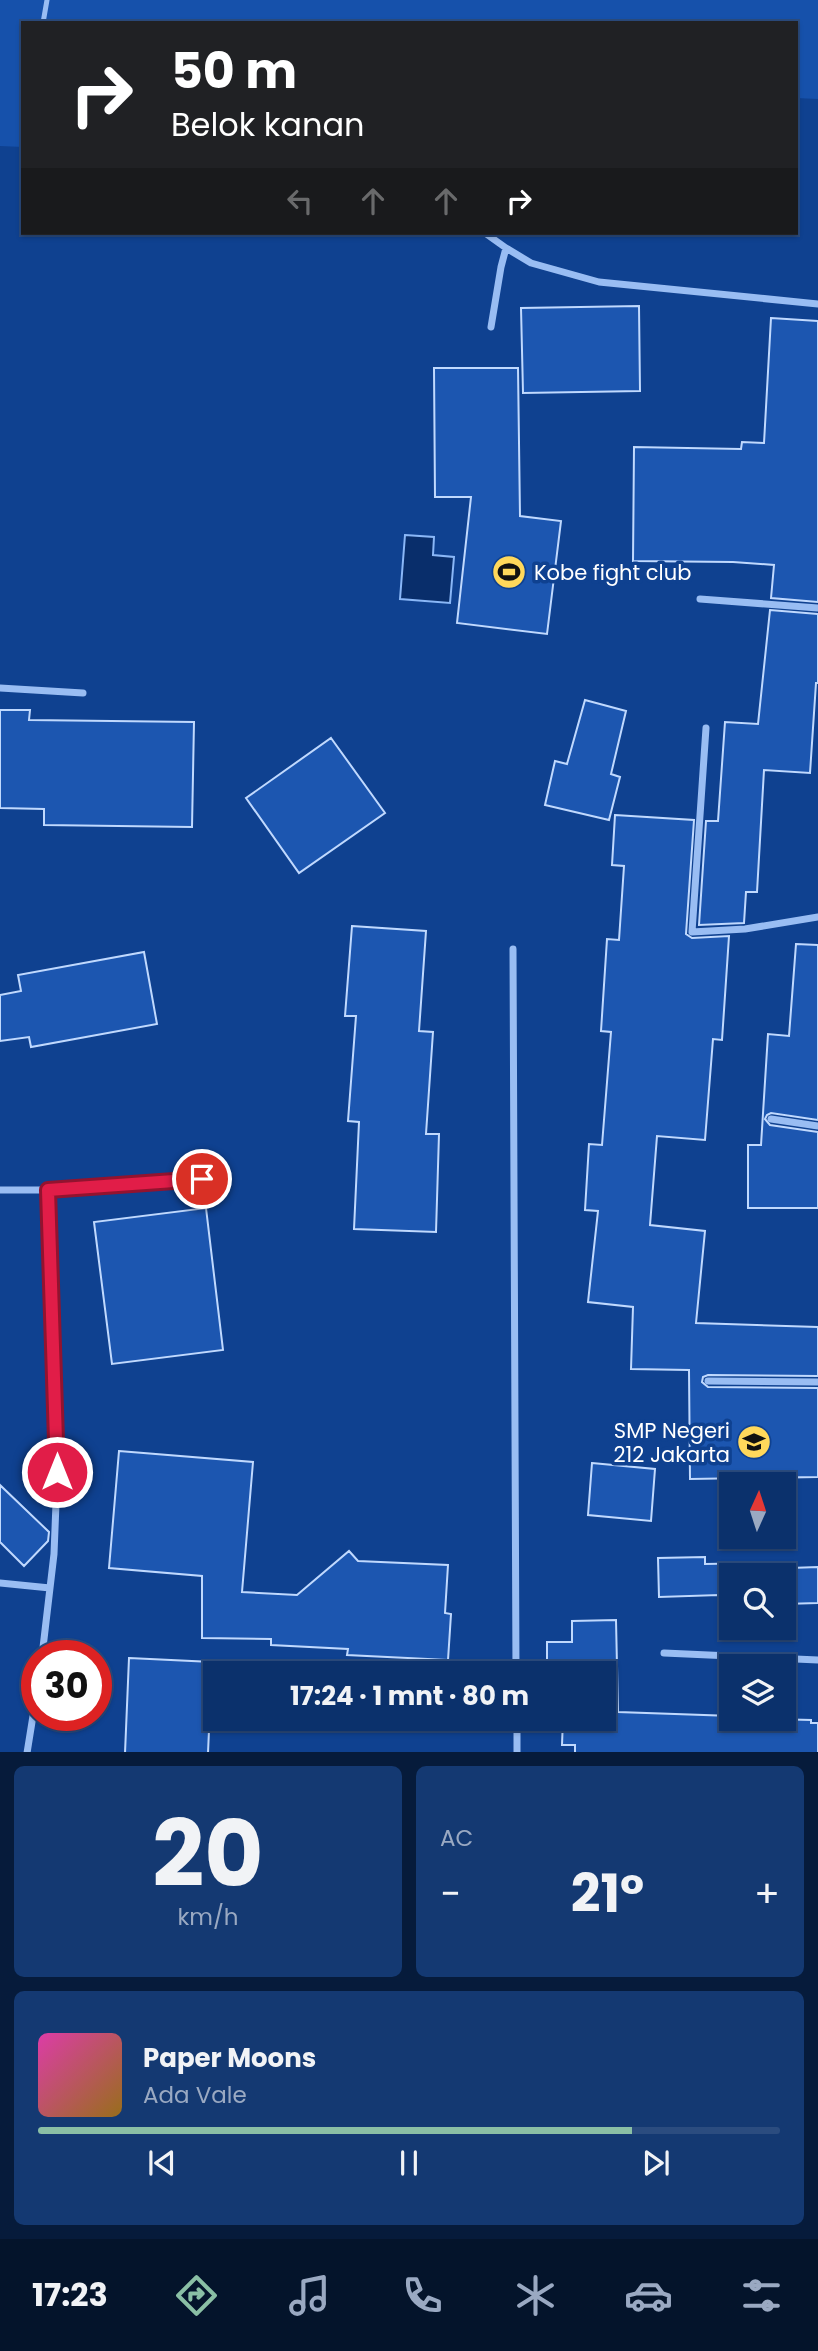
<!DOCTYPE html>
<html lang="id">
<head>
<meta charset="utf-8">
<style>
  body { margin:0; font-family:Poppins,sans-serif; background:#143972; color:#f1f3f6; height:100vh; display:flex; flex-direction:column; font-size:26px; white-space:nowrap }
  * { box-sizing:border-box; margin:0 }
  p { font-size:23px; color:#9aa9c2 }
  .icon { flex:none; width:38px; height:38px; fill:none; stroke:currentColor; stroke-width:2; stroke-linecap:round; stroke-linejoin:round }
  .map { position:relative; height:1752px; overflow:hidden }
  .sheet { display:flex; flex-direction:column; gap:14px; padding:14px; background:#061b3b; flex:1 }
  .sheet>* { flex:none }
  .banner { position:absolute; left:21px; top:21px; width:777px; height:214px; border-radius:0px; box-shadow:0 2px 5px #0004,0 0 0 2px #2b4c7f; background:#202124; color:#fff; overflow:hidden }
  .needle { width:46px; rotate:3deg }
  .tools { position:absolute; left:719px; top:1472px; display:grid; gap:14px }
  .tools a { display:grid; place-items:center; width:77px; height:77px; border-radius:0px; background:#0b316c; box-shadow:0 2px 5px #0004,0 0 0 2px #2b4c7f; font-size:35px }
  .speed { position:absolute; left:21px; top:1640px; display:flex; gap:14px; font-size:35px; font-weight:700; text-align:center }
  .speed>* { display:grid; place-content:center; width:91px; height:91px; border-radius:50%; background:#0b316c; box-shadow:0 2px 5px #0004,0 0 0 2px #2b4c7f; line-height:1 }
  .speed .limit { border:10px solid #d22; background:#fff; color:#111 }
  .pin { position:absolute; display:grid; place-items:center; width:60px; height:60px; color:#fff; margin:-30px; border:4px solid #fff; border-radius:50%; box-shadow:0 2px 7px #0007 }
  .me { position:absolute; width:77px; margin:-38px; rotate:0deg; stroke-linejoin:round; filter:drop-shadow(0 0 5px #0008) }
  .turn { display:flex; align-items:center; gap:24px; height:147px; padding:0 35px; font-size:32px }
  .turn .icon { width:91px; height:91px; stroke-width:2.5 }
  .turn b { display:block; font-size:49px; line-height:60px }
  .lanes { display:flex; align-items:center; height:66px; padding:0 35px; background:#0003; justify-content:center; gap:35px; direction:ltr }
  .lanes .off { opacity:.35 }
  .big { font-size:52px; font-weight:700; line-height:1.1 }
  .sheet .widget { flex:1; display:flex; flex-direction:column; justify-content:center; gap:10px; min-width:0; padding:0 24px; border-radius:10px; background:#143972 }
  .sheet .dial { align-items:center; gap:0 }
  .dial b { font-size:91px; line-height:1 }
  .song { display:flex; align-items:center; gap:21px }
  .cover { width:84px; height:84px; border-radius:10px; background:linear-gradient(135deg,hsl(320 70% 55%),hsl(40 70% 35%)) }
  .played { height:7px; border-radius:4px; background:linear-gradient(90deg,#8abfa5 80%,#2b4c7f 80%) }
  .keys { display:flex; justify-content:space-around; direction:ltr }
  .heat { display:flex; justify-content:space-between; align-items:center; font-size:38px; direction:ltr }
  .sheet .tiles { flex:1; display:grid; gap:14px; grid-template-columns:1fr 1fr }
  .widget:last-child { grid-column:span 2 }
  .trip { position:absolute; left:203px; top:1661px; width:413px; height:70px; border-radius:0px; background:#0b316c; box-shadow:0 2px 5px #0004,0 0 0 2px #2b4c7f; font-weight:700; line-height:70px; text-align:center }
  .dock { display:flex; height:112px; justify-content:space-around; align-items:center; background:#04142b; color:#9aa9c2 }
  .dock .icon { width:49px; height:49px }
  .dock .active { color:#8abfa5 }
  .dock b { font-size:32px; color:#f1f3f6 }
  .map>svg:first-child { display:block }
</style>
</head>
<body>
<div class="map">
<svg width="818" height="1753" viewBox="0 0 818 1753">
  <rect width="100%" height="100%" fill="#0f4190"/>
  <!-- green -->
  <path fill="#1651ab" d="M 0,0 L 818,0 L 818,99 L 796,98 L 796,23 L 23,23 L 23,147 L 0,146 Z"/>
  <!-- water -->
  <path fill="#092e6b" stroke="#8ab7f7" stroke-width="2" d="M 405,535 L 434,537 L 433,555 L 454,557 L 450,603 L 400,599 Z"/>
  <!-- building -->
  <path fill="#1c56b0" stroke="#c0d9fe" stroke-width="2" d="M 639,306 L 640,391 L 523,393 L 521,308 Z
    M 771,318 L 818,321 L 818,602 L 771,598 L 774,565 L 733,562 L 633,561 L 634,447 L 741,449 L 742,442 L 764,443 Z
    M 434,368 L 518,368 L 520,516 L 561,521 L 547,634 L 457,623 L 471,497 L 435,497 Z
    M 770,610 L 818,614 L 818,683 L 816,683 L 810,773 L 764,770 L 757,892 L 746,892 L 744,923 L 699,925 L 706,821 L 718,821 L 725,722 L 758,724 Z
    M 585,700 L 626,711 L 611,774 L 620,777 L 609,820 L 545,805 L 555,761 L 567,764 Z
    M 0,710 L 30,710 L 29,720 L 194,722 L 192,827 L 44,825 L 44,809 L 0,808 Z
    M 331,738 L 385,813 L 299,873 L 246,798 Z
    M 615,815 L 694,820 L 686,934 L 692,938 L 729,936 L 722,1040 L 713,1039 L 705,1140 L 657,1136 L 650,1225 L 705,1231 L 696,1323 L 818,1327 L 818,1376 L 708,1375 L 703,1377 L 702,1382 L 708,1387 L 818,1388 L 818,1477 L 690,1479 L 689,1370 L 631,1369 L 633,1307 L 588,1302 L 598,1211 L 585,1210 L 589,1144 L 602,1145 L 611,1032 L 601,1031 L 607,939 L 619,940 L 624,866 L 612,865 Z
    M 352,926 L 426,931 L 419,1031 L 433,1032 L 426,1134 L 439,1134 L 436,1232 L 354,1229 L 359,1122 L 348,1121 L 356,1016 L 345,1016 Z
    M 796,944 L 818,945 L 818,1120 L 771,1113 L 767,1115 L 765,1119 L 770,1125 L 818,1132 L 818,1208 L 748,1208 L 748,1145 L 761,1145 L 768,1034 L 789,1036 Z
    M 144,952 L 157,1024 L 31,1047 L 29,1037 L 0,1041 L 0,995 L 21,991 L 18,975 Z
    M 206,1208 L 223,1350 L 112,1364 L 94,1222 Z
    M 119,1451 L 253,1462 L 242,1592 L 297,1595 L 349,1551 L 358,1561 L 448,1565 L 445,1613 L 451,1614 L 448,1660 L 347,1655 L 348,1649 L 271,1645 L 271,1639 L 202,1638 L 202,1576 L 109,1568 Z
    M 592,1463 L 655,1469 L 651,1521 L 588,1515 Z
    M 0,1485 L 49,1532 L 48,1541 L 24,1566 L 0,1542 Z
    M 705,1557 L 705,1564 L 759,1563 L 759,1569 L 818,1567 L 818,1603 L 784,1604 L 784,1575 L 732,1575 L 732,1604 L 719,1604 L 719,1595 L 659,1597 L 658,1558 Z
    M 616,1620 L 618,1712 L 732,1716 L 732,1718 L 811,1720 L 811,1723 L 818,1723 L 818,1753 L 575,1753 L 575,1745 L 562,1745 L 563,1718 L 604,1718 L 604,1673 L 547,1673 L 547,1642 L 572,1642 L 572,1621 Z
    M 129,1658 L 212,1662 L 208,1753 L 125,1753 Z"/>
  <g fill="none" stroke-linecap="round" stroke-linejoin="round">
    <!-- lane -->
    <path stroke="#99bdf3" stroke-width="5" d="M 43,23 L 47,0"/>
    <!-- street -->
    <path stroke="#99bdf3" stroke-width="7" d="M 485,233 L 506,248
      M 491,327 L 501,267 L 506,248 L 531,263 L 599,282 L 818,304
      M 700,599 L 818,608
      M 0,688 L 83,693
      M 706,728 L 692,932 L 745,929 L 818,917
      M 513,949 L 516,1673
      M 771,1119 L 818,1126
      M 0,1190 L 48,1190 L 203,1179
      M 708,1381 L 818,1382
      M 0,1583 L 50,1588
      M 664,1653 L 818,1660
      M 42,1656 L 54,1554 L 58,1453 L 48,1190
      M 517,1718 L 517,1753
      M 27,1753 L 37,1691"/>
  </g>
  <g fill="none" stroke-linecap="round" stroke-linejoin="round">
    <!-- route casing -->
    <g stroke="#92132f" stroke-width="18">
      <path id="route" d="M 57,1472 L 48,1190 L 202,1179"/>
    </g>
    <!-- route -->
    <use href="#route" stroke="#e11d48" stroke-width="12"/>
  </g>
  <!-- icons -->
  <defs>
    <g id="stadium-disc" transform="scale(1.75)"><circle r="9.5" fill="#ffd85b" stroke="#0f4190"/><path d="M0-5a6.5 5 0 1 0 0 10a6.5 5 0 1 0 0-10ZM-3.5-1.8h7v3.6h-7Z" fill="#111"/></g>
    <g id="school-disc" transform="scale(1.75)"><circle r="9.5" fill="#ffd85b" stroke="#0f4190"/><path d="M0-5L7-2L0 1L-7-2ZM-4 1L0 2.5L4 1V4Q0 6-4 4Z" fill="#111"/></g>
  </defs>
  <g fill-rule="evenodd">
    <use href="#stadium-disc" x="509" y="572"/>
    <use href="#school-disc" x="754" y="1442"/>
  </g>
  <g text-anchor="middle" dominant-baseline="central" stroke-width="7" stroke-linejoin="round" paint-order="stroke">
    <!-- poi labels -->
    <g font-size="21" fill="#fff" stroke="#0f4190" text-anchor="start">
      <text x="534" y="572">Kobe fight club</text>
      <text x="730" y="1430" text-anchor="end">SMP Negeri<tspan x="730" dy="24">212 Jakarta</tspan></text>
    </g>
  </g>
</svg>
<div class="tools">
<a><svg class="needle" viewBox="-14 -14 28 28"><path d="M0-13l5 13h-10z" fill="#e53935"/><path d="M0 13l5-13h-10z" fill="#9aa9c2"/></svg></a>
<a><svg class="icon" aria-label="search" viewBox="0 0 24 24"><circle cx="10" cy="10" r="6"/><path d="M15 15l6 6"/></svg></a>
<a><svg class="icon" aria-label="layers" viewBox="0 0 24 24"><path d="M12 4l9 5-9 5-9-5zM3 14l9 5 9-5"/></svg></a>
</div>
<div class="speed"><div class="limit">30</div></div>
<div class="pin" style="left:202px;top:1179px;background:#d93025"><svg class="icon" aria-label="arrive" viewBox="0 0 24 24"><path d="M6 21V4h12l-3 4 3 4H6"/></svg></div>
<svg class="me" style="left:57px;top:1472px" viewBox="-20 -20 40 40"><circle r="17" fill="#e11d48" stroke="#fff" stroke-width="3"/><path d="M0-11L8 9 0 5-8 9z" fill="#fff"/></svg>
<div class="trip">17:24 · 1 mnt · 80 m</div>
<div class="banner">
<div class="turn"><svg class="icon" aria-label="right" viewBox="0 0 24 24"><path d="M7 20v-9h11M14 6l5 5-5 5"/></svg><div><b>50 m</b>Belok kanan</div></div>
<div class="lanes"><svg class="icon off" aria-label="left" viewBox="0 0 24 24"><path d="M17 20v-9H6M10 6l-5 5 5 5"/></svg><svg class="icon off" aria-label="ahead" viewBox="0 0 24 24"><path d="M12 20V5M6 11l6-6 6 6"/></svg><svg class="icon off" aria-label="ahead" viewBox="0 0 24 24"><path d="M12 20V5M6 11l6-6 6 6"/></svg><svg class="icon" aria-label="right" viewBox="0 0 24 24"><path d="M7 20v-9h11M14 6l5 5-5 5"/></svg></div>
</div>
</div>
<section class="sheet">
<div class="tiles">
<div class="widget dial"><b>20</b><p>km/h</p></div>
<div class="widget"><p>AC</p>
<div class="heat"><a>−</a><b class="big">21°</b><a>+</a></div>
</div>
<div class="widget">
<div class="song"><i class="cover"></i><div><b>Paper Moons</b><p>Ada Vale</p></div></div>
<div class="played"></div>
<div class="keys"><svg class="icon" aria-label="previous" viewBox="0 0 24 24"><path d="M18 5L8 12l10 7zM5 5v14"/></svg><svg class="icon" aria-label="pause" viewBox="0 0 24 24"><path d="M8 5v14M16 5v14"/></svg><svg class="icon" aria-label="next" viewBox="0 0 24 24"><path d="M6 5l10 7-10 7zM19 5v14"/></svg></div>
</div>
</div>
</section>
<nav class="dock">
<b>17:23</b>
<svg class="icon active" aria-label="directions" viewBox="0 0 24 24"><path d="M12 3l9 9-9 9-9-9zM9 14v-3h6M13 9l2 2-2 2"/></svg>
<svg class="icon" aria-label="music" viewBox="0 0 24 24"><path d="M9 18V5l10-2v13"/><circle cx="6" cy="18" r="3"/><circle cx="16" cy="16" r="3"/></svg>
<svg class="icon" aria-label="phone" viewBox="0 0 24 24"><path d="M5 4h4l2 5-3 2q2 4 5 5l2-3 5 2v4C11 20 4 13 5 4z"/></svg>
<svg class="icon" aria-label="climate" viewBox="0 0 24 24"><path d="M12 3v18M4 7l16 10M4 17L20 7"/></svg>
<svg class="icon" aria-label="car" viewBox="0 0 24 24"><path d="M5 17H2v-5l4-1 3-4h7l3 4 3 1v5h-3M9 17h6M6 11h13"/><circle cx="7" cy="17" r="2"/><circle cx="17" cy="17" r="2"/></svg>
<svg class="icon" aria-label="filters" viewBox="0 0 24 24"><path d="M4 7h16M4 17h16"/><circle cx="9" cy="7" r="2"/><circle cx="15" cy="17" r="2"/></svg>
</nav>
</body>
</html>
